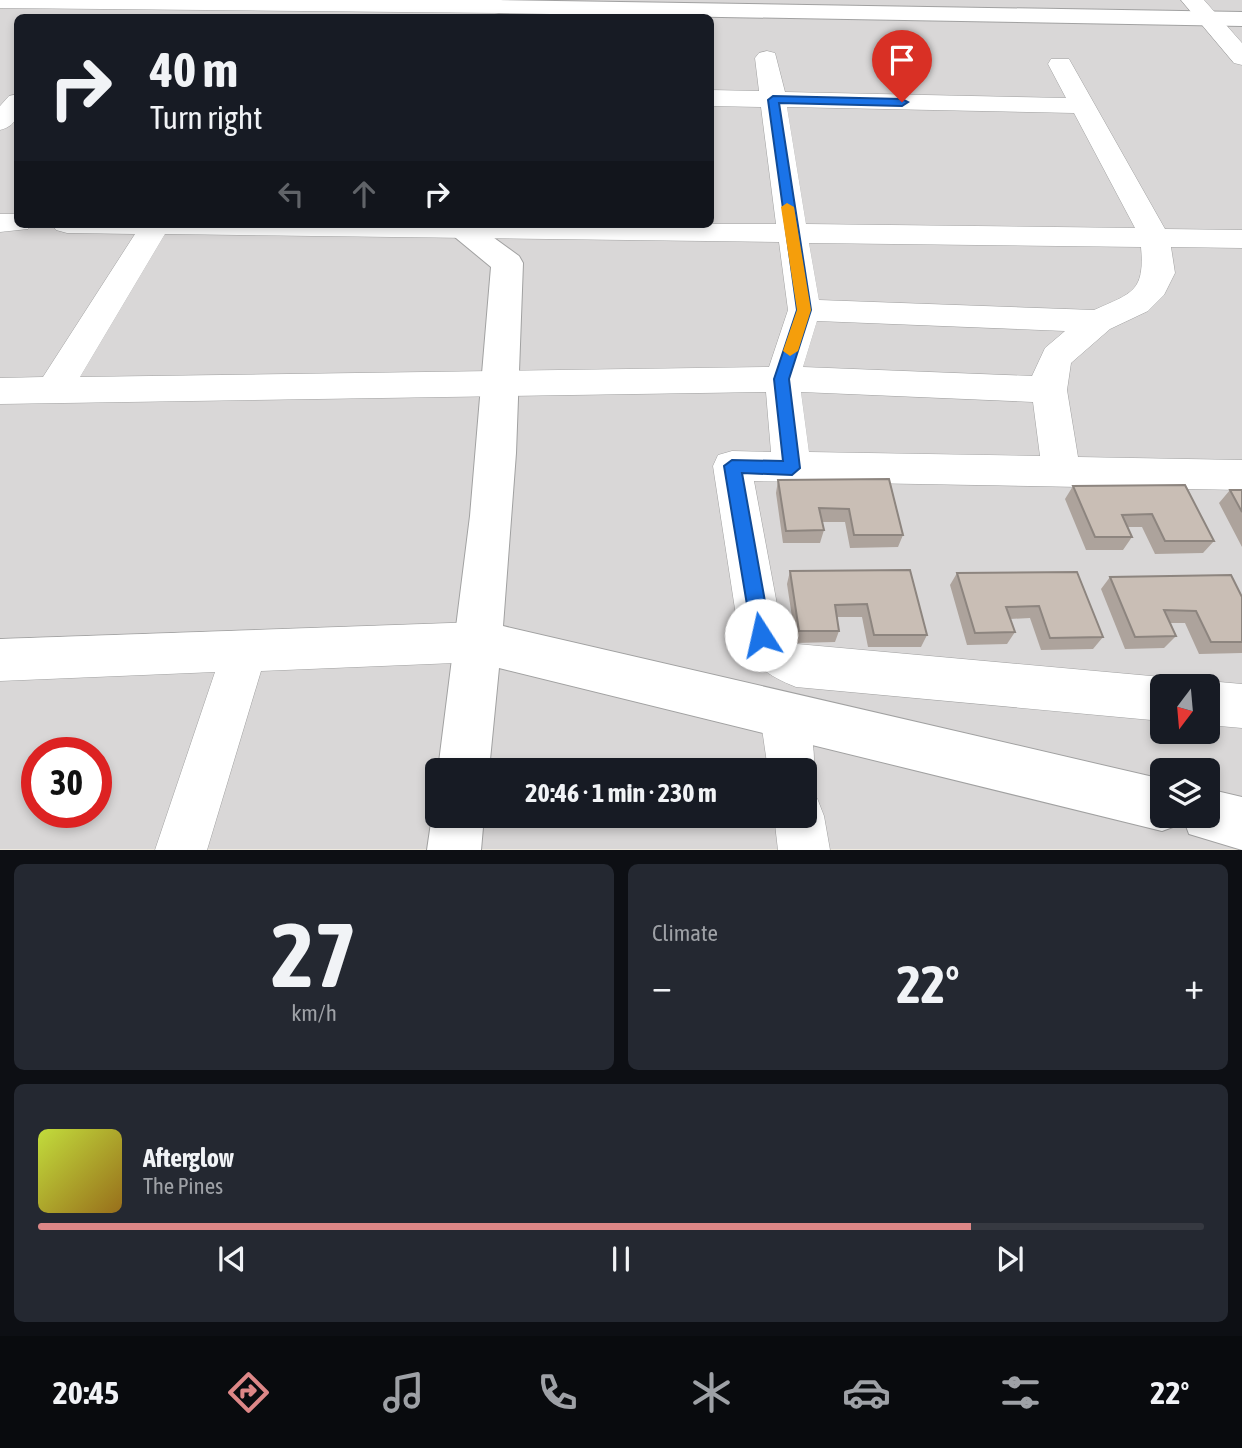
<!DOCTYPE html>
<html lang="en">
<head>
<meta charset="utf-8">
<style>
  body { margin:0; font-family:"Asap Condensed",sans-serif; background:#242831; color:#f1f3f6; height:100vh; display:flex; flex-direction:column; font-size:26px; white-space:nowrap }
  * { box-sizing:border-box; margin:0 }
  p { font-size:23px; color:#9ea1a6 }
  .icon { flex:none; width:38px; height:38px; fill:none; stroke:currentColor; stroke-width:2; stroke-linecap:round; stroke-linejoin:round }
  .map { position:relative; height:850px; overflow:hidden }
  .sheet { display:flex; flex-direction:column; gap:14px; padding:14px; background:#0d0f14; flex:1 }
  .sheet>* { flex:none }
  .banner { position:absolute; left:14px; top:14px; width:700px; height:214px; border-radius:10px; box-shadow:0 4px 10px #0003; background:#171b24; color:#f1f3f6; overflow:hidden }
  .needle { width:46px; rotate:196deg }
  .controls { position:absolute; left:1150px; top:674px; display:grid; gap:14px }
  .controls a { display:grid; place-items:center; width:70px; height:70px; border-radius:10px; background:#171b24; box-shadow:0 4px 10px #0003; font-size:35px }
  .speed { position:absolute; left:21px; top:737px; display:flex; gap:14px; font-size:35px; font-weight:700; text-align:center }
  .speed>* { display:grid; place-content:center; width:91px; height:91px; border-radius:50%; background:#171b24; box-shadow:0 4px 10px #0003; line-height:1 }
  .speed .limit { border:10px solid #d22; background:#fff; color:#111 }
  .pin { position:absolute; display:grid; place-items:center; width:60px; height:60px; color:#fff; margin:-72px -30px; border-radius:50% 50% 50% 0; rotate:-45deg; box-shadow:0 0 7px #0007 }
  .pin .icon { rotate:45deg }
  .me { position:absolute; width:77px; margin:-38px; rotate:350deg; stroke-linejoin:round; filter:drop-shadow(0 0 5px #0008) }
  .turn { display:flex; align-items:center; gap:24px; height:147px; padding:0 21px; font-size:32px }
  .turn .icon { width:91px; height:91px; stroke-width:2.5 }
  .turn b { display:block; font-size:49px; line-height:60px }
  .lanes { display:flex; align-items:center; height:66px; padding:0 21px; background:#0003; justify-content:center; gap:35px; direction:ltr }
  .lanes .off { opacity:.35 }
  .big { font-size:52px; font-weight:700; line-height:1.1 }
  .sheet .card { flex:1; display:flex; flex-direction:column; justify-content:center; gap:10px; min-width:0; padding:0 24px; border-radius:10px; background:#242831 }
  .sheet .dial { align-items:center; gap:0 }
  .dial b { font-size:91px; line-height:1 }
  .song { display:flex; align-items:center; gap:21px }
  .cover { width:84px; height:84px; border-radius:10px; background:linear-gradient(135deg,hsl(70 70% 55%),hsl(40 70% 35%)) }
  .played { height:7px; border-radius:4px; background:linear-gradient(90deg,#dd8787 80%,#363941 80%) }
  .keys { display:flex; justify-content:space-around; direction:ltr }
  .heat { display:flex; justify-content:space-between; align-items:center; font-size:38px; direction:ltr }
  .sheet .tiles { flex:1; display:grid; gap:14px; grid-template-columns:1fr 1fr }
  .card:last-child { grid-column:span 2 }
  .trip { position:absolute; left:425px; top:758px; width:392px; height:70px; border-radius:10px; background:#171b24; box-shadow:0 4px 10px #0003; font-weight:700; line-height:70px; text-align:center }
  .tab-bar { display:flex; height:112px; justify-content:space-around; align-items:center; background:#090b0e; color:#9ea1a6 }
  .tab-bar .icon { width:49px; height:49px }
  .tab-bar .active { color:#dd8787 }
  .tab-bar b { font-size:32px; color:#f1f3f6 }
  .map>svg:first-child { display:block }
</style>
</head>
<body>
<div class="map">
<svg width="1242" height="850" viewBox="0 0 1242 850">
  <rect width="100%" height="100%" fill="#eee9de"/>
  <!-- residential -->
  <path fill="#d9d7d7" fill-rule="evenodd" d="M 0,0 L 1242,0 L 1242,849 L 0,849 ZM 18,18 L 710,18 L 710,224 L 18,224 ZM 1162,686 L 1208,686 L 1208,732 L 1162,732 ZM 37,752 L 96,752 L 96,812 L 37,812 ZM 438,770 L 805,770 L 805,816 L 438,816 ZM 1162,770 L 1208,770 L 1208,816 L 1162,816 Z"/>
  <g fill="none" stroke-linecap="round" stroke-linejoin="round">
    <!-- minor casing -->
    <g stroke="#a1a1a1" stroke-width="1">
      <path id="minor" d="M 0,0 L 501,0 L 510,6 L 499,13 L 0,8 Z
        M 1181,0 L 1204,0 L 1242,43 L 1242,65 L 1234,63 Z
        M 767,51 L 775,53 L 785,92 L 1066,98 L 1048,64 L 1051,59 L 1069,59 L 1165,229 L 1242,230 L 1242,248 L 1171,247 L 1175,273 L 1164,295 L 1148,311 L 1110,329 L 1071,363 L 1067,390 L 1078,457 L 1242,460 L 1242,490 L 754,481 L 781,626 L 797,644 L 1162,677 L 1180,686 L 1162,686 L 1162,721 L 796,687 C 766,675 753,665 739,635 L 713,466 L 718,455 L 732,451 L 771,452 L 766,392 L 0,404 L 0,378 L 43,377 L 135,234 L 67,233 L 56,230 L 52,224 L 776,224 L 761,107 L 710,106 L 710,90 L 759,91 L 755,58 L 759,53 ZM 787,107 L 1074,113 L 1135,228 L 806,224 ZM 165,234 L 779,242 L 788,310 L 769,367 L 80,377 ZM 809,243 L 1141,247 C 1145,292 1132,293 1094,310 L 819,300 ZM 817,321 L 1065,331 L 1045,348 L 1032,376 L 803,367 ZM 801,392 L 1033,402 L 1040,456 L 809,452 Z
        M 18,94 C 18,111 20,125 0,130 L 0,106 L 9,96 Z
        M 0,214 L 18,214 L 18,224 L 32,224 L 28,229 L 0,232 Z
        M 479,622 L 495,628 L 501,642 L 495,656 L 479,662 L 261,671 L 207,850 L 155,850 L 215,672 L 0,681 L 0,639 Z
        M 1208,681 L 1242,684 L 1242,728 L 1208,725 L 1208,686 L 1195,686 Z
        M 783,692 L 800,699 C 811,726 820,760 809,787 L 805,789 L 805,770 L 768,770 L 760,715 L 766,699 Z
        M 805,793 L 817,798 L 824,816 L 830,850 L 778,850 L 774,816 L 805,816 Z"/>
    </g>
    <!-- tertiary casing -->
    <g stroke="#a1a1a1" stroke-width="2">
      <path id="tertiary" d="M 495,0 L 1242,12 L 1242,26 L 499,13 L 491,11 L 487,6 Z
        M 439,224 L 475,224 L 519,256 L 523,263 L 516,453 L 503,626 L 1162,779 L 1162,816 L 1208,816 L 1208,789 L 1242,797 L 1242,850 L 1189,834 L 1183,818 L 1181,824 L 1162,831 L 499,668 L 489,770 L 438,770 L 470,516 L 491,267 Z
        M 438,802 L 438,816 L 484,816 L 481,850 L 427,850 L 432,816 Z"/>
    </g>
    <!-- minor -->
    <use href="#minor" fill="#fff" fill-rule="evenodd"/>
    <!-- tertiary -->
    <use href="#tertiary" fill="#fff" fill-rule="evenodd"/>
  </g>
  <!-- wall -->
  <path fill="#ada39c" d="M 889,479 L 903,535 L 898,547 L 850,548 L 845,522 L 822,522 L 824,530 L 820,543 L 783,543 L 776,493 L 778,480 Z
    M 1185,485 L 1214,541 L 1203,553 L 1155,554 L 1142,527 L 1128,527 L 1132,537 L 1123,550 L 1086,550 L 1065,499 L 1073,486 Z
    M 1230,490 L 1242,490 L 1242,547 L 1219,503 Z
    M 910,570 L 927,635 L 921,647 L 868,647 L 862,617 L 837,617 L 839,631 L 835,642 L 796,643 L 787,584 L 790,571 Z
    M 1077,572 L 1103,637 L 1093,649 L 1041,650 L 1030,618 L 1010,619 L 1015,632 L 1007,644 L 967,645 L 950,585 L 957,573 Z
    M 1110,577 L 1242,597 L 1242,653 L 1199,654 L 1185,623 L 1169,623 L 1176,636 L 1164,648 L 1125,649 L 1101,589 Z"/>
  <!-- building -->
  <path fill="#c9beb5" stroke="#8d857f" stroke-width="2" d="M 889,479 L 903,535 L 854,535 L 849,509 L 819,508 L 824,530 L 786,531 L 778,480 Z
    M 1185,485 L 1214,541 L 1165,541 L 1152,514 L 1122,515 L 1132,537 L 1095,537 L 1073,486 Z
    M 1230,490 L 1242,490 L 1242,512 Z
    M 910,570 L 927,635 L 874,635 L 867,604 L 835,605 L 839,631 L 799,631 L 790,571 Z
    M 1077,572 L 1103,637 L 1050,638 L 1039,606 L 1006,607 L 1015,632 L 975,633 L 957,573 Z
    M 1231,575 L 1242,597 L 1242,642 L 1211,642 L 1196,611 L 1164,610 L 1176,636 L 1135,637 L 1110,577 Z"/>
  <!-- route -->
  <path fill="#1a73e8" stroke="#114b97" stroke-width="2" d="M 773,96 L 902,99 L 908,102 L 902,106 L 779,103 L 811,310 L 789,379 L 800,468 L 792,475 L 742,473 L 771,635 L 768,642 L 761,644 L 754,642 L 752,635 L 724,466 L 732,460 L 783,461 L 774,379 L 797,310 L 768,100 Z"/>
  <!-- slow -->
  <path fill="#f59e0b" d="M 787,203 L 794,207 L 811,310 L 798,351 L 790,356 L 783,351 L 797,310 L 781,207 Z"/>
</svg>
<div class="controls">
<a><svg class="needle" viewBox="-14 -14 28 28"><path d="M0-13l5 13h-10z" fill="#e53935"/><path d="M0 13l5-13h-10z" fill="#9ea1a6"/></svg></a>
<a><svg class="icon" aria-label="layers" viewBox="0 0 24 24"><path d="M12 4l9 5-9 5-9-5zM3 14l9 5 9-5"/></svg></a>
</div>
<div class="speed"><div class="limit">30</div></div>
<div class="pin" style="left:902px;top:102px;background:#d93025"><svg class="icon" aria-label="arrive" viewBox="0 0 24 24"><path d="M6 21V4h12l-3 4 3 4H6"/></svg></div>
<svg class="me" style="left:761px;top:635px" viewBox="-20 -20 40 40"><circle r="19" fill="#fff"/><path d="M0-13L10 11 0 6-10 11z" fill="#1a73e8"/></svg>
<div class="trip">20:46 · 1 min · 230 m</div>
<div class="banner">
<div class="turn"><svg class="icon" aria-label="right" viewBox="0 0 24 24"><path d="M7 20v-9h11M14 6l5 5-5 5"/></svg><div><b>40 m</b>Turn right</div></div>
<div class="lanes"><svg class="icon off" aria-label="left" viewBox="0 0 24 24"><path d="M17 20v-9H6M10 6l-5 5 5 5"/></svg><svg class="icon off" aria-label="ahead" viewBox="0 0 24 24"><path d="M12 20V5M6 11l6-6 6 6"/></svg><svg class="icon" aria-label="right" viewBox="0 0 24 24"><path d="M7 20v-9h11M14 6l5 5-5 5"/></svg></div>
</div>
</div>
<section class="sheet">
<div class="tiles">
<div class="card dial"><b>27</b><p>km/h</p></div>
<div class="card"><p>Climate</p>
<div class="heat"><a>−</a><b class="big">22°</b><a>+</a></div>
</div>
<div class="card">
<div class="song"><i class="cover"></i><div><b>Afterglow</b><p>The Pines</p></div></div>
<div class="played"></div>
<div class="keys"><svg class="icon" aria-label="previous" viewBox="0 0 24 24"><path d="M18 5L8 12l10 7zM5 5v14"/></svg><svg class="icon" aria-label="pause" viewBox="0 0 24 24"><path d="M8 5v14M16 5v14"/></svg><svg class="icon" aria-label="next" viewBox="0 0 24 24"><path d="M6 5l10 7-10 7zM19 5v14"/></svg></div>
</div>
</div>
</section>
<nav class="tab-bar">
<b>20:45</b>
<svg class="icon active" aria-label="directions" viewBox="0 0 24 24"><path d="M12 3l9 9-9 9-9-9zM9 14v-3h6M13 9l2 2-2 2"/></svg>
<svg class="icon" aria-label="music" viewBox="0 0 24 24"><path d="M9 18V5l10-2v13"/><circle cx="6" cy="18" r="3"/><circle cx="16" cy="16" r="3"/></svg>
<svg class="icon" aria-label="phone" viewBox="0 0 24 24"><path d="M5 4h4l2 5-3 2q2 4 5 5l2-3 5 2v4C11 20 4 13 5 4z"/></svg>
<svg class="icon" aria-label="climate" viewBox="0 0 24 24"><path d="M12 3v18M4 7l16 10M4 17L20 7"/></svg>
<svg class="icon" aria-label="car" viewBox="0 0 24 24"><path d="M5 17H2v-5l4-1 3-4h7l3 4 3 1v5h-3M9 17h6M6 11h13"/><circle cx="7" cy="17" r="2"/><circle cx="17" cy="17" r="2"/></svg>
<svg class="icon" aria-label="filters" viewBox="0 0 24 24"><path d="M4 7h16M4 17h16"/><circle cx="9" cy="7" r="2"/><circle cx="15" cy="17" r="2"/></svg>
<b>22°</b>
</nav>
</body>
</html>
